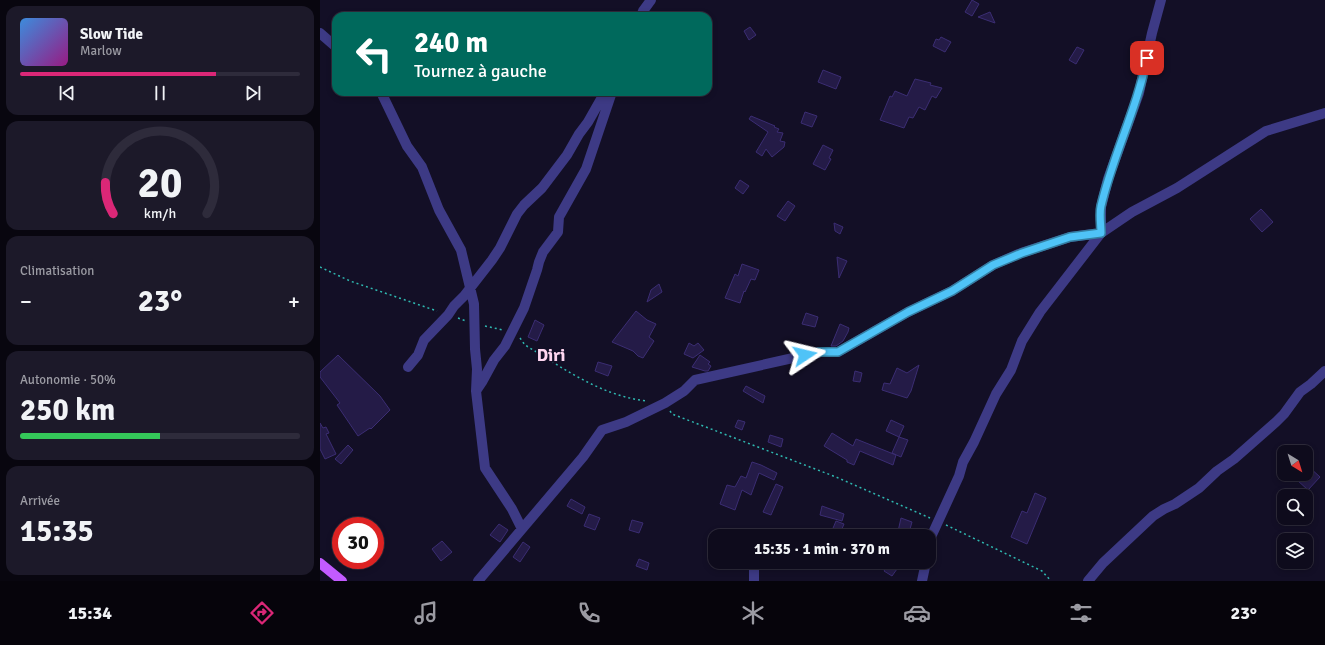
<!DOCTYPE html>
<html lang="fr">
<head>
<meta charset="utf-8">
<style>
  body { margin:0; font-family:Signika,sans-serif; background:#1c1929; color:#f1f3f6; height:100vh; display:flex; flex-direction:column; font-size:15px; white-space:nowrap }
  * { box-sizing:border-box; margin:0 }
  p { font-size:13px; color:#9b9ba3 }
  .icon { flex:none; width:22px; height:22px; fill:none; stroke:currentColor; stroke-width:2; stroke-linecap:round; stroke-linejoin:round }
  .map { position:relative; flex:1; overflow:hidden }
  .side { display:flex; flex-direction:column; gap:6px; padding:6px; background:#08060f; width:320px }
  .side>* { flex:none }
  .guide { position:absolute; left:12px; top:12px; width:380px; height:84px; border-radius:12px; box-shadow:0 2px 6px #0003,0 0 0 1px #2e2b3b; background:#00695c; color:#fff; overflow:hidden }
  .needle { width:26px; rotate:142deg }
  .controls { position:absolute; left:957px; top:445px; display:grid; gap:8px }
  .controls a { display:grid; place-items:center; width:36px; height:36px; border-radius:8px; background:#0e0b1c; box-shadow:0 2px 6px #0003,0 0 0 1px #2e2b3b; font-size:20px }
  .speed { position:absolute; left:12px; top:517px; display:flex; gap:8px; font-size:20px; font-weight:700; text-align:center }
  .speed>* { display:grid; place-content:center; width:52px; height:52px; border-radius:50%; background:#0e0b1c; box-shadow:0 2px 6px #0003,0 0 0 1px #2e2b3b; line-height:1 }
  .speed .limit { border:6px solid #d22; background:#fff; color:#111 }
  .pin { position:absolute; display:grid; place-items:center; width:34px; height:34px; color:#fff; margin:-17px; border-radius:8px; box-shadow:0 2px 6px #0006 }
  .me { position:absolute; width:44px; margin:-22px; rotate:80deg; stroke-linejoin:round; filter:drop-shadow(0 0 3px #0008) }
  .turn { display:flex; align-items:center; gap:14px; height:84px; padding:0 16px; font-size:18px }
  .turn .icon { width:52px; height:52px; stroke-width:2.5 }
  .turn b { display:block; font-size:28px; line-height:34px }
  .big { font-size:30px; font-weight:700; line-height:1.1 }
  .side .card { flex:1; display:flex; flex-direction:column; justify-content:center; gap:6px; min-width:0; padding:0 14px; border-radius:12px; background:#1c1929 }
  .side .dial { align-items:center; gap:0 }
  .dial svg { height:104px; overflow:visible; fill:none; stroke:#2e2b3b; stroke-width:7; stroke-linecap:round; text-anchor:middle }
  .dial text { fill:#f1f3f6; stroke:none }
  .song { display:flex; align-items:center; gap:12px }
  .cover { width:48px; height:48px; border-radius:6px; background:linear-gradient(135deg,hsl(210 70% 55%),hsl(310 70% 35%)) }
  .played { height:4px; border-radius:2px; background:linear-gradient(90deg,#db2777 70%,#2e2b3b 70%) }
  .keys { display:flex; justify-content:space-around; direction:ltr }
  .heat { display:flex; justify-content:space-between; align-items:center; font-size:22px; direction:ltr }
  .charge { height:6px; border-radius:3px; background:linear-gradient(90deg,#34c759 50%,#2e2b3b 0) }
  .trip { position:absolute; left:388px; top:529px; width:228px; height:40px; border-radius:12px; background:#0e0b1c; box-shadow:0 2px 6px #0003,0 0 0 1px #2e2b3b; font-weight:700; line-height:40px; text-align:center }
  .tab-bar { display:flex; height:64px; justify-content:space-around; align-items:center; background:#06040b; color:#9b9ba3 }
  .tab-bar .icon { width:28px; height:28px }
  .tab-bar .current { color:#db2777 }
  .tab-bar b { font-size:18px; color:#f1f3f6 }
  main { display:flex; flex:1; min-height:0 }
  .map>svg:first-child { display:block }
</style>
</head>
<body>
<main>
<section class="side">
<div class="card">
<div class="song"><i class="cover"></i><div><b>Slow Tide</b><p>Marlow</p></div></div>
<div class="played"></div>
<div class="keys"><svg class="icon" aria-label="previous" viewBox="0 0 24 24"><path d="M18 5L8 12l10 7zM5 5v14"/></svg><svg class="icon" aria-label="pause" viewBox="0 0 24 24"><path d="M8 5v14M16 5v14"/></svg><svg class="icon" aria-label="next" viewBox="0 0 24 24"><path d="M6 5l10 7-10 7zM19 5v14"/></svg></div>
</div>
<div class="card dial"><svg viewBox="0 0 100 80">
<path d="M14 69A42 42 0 1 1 86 69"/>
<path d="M14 69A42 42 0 0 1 8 45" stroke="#db2777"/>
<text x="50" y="56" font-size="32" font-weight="700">20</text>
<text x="50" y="72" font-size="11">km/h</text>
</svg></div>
<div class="card"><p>Climatisation</p>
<div class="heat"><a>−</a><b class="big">23°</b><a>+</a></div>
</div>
<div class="card"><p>Autonomie · 50%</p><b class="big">250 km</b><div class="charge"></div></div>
<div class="card"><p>Arrivée</p><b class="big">15:35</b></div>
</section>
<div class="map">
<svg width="1005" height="581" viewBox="0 0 1005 581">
  <rect width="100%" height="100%" fill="#130f26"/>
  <!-- building -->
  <path fill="#241b47" stroke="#3b2d73" d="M 652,0 L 659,4 L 652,16 L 645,12 Z
    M 670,12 L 675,23 L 658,17 Z
    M 430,27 L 436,35 L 429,40 L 424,31 Z
    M 621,37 L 631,42 L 625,52 L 613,46 L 616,39 L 619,40 Z
    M 757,47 L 764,50 L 756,64 L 749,60 Z
    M 503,70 L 521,77 L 516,89 L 498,82 Z
    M 595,79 L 611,83 L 610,85 L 622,88 L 616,98 L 612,96 L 605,110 L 599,107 L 593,118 L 589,117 L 584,128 L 560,120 L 570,96 L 572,97 L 575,91 L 587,96 Z
    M 485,112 L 497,116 L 492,127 L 481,123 Z
    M 431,116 L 455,126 L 454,127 L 459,129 L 457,132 L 463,133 L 460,141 L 465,142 L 464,147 L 452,157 L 446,149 L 442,156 L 436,152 L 448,132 L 429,119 Z
    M 503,145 L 513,150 L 509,158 L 511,159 L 505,170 L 493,164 Z
    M 420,180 L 429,186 L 423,194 L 415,188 Z
    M 468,201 L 475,206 L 465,221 L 457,216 Z
    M 941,209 L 953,222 L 942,232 L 930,219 Z
    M 514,223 L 523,227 L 520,234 L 515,231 Z
    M 517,257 L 527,261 L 519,278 Z
    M 422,264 L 439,270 L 435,280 L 431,279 L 425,292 L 424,291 L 420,303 L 405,298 L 415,274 L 418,276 Z
    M 339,284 L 342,292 L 327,302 L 331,290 Z
    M 316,311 L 327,320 L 336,324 L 329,337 L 334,341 L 323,358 L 318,356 L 313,351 L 292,342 Z
    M 486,313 L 498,317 L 495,327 L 482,324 Z
    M 215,320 L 224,325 L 217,341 L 208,337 Z
    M 520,324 L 529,328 L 528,332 L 523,341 L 516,346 L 511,346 Z
    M 369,343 L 374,346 L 378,343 L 384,350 L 373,358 L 364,354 Z
    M 18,355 L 60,396 L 70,410 L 51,429 L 50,428 L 38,436 L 17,405 L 20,403 L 0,377 L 0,372 Z
    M 380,355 L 390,362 L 388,364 L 391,366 L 388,371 L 385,371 L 372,367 Z
    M 278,362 L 292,366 L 288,376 L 275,371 Z
    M 599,365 L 591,391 L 587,398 L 562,390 L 564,383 L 570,384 L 577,368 L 587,373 Z
    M 535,371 L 542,373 L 540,382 L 533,381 Z
    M 426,386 L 445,396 L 443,403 L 423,391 Z
    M 418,420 L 425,422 L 422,430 L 415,427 Z
    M 571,420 L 584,426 L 579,437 L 566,431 Z
    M 0,423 L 3,428 L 6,427 L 9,433 L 6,434 L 16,454 L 5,459 L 0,449 Z
    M 512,433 L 533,446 L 536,439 L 576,455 L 573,465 L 540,451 L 534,465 L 527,462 L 527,460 L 504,446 Z
    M 450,435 L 463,439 L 461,447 L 448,442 Z
    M 579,437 L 588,440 L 581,457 L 572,453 Z
    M 28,445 L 33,450 L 21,464 L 15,459 Z
    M 432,462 L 441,465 L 457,473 L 454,480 L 439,473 L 431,495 L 422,490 L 415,510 L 400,504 L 407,485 L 415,487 L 421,476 L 426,478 Z
    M 989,467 L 1000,477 L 988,490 L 977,480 L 983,474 L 986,474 L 986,471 Z
    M 456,484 L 463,487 L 451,515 L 443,512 Z
    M 715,493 L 726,498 L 707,544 L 691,537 L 702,511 L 707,513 Z
    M 251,499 L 265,507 L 262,514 L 247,506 Z
    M 502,506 L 524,514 L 522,521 L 500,515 Z
    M 269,514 L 280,518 L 275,530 L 264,526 Z
    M 581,518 L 592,522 L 588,536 L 577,536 Z
    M 312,520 L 323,523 L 319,533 L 309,530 Z
    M 516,521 L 524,524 L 519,536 L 511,533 Z
    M 179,524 L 188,530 L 180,542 L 170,535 Z
    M 122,541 L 132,552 L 121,561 L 112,549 Z
    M 203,542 L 210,547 L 200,562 L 193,557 Z
    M 319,559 L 329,563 L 327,570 L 316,566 Z
    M 570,562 L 582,562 L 572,576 L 564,571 Z"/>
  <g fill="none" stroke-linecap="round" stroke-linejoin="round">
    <!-- path -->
    <path stroke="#2fb8b0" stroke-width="1.5" stroke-dasharray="2 3" stroke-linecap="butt" d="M 0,267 L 30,281 L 117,311
      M 138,318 L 146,321
      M 165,326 L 183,330
      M 200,338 L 205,345 C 243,368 281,396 327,401
      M 350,411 L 352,414 L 516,477 L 610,518
      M 626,525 L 722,571 L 731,581"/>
    <!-- minor -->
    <path stroke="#3d3a85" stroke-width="10" d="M 321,16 L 323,11 L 331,0
      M 0,33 L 16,47
      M 61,92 L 87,146 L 102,167 L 119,210 L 141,250 L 154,304 L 155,349 L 157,369 L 156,391
      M 88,367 L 98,355 L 104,340 L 128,315 L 134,306 L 144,296 L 172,260 L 180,248 L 197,214 L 204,205 L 222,188 L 247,155 L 259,134 L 268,122 L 285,92
      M 202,529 L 192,509 L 165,468 L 156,391 L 162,382 L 174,360 L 185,346 L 204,308 L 217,270 L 219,262 L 223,252 L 238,232 L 239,217 L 266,169 L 292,92
      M 609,547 L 611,537 L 639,476 L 643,462 L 654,442 L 676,394 L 691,370 L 702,341 L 720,312 L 781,233 L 781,207 L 788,179 L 819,93 L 832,33 L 841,0
      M 158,581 L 263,457 L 282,430 L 306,422 L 345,403 L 364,391 L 375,380 L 500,352 L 518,352 L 588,312 L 632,291 L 673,265 L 701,253 L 750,237 L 781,233 L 812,212 L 857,188 L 946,131 L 1005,113
      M 434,581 L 434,562
      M 602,581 L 606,562
      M 768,581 L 783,563 L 833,516 L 844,509 L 855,504 L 879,488 L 897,471 L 914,459 L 956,422 L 964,414 L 980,392 L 991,384 L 1005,371"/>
    <!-- primary -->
    <path stroke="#c25bff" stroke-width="10" d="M 0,563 L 22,581"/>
  </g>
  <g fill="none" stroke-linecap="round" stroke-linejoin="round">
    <!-- route casing -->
    <g stroke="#337fa1" stroke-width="10">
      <path id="route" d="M 485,355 L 500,352 L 518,352 L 588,312 L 632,291 L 673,265 L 702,253 L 750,237 L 781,233 C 781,225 779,214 781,206 C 793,155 817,109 827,58"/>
    </g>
    <!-- route -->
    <use href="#route" stroke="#4fc3f7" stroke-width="7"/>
  </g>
  <g text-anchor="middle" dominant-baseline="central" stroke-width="4" stroke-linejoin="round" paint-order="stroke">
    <!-- quarter labels -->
    <g font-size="17" font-weight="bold" fill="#ffd6f0" stroke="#130f26">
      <text x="231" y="355">Diri</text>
    </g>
  </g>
</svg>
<div class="controls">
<a><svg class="needle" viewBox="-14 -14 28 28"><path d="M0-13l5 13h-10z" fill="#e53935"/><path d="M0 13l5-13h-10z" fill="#9b9ba3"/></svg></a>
<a><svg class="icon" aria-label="search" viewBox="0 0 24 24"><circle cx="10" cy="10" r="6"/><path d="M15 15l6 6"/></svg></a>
<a><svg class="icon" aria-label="layers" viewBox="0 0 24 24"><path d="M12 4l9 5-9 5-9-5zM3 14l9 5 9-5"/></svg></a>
</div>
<div class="speed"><div class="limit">30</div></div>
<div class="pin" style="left:827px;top:58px;background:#d93025"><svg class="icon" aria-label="arrive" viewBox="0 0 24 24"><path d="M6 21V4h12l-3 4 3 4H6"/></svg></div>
<svg class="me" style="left:485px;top:355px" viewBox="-20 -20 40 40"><path d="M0-17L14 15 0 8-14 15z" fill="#4fc3f7" stroke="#fff" stroke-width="4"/></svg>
<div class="trip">15:35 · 1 min · 370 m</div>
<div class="guide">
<div class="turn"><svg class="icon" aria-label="left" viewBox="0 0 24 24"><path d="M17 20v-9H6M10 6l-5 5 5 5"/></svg><div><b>240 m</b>Tournez à gauche</div></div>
</div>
</div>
</main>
<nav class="tab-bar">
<b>15:34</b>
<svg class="icon current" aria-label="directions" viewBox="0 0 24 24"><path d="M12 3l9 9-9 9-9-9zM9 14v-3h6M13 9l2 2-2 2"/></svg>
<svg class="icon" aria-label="music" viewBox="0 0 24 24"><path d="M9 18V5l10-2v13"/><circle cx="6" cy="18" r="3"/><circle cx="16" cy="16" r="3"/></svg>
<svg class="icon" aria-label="phone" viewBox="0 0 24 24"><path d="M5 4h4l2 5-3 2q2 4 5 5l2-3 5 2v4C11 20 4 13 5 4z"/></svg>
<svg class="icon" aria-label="climate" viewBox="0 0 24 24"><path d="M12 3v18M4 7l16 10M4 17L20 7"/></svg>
<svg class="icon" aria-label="car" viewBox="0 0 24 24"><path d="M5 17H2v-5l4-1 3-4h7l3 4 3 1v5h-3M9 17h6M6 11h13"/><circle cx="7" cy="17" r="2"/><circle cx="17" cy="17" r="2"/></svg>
<svg class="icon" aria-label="filters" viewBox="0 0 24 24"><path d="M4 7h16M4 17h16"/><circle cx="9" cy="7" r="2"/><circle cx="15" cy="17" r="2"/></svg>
<b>23°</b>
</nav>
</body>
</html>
